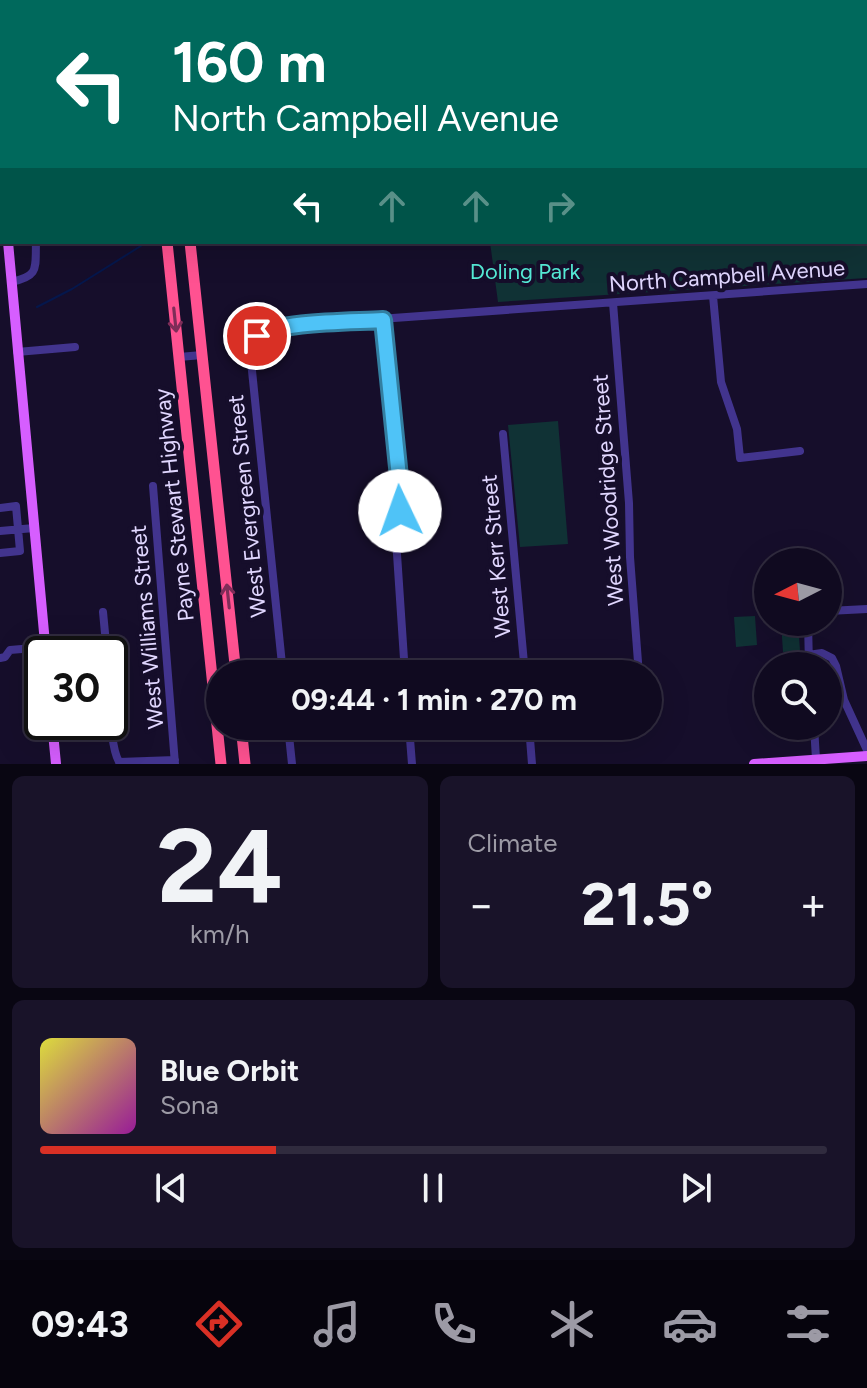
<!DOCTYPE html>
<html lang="en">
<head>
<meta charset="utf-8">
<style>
  body { margin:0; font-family:Figtree,sans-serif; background:#191329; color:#f1f3f6; height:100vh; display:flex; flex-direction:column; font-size:30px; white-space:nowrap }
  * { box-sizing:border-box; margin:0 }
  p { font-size:26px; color:#9c9aa5 }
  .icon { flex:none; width:44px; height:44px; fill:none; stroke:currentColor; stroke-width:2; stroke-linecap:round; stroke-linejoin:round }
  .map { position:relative; height:764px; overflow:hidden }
  .sheet { display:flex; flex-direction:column; gap:12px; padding:12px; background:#090612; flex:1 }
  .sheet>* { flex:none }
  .banner { position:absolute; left:0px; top:0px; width:868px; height:244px; box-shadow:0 8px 32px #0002,0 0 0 2px #302b3e; background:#00695c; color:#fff; overflow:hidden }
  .needle { width:52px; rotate:264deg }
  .controls { position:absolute; left:754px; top:548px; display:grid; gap:16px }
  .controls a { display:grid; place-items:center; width:88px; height:88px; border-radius:50%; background:#100a20; box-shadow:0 8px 32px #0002,0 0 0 2px #302b3e; font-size:40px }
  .speed { position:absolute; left:24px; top:636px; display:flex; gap:16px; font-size:40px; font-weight:700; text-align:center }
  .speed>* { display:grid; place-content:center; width:104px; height:104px; border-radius:50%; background:#100a20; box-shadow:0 8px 32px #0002,0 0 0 2px #302b3e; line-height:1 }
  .speed .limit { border:4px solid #111; border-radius:12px; background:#fff; color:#111 }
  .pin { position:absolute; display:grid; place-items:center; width:68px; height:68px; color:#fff; margin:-34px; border:4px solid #fff; border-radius:50%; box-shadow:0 2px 8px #0007 }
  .me { position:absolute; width:88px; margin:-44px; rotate:357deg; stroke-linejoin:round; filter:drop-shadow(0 0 6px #0008) }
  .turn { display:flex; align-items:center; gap:28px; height:168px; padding:0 40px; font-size:36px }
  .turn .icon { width:104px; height:104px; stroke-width:2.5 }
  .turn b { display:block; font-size:56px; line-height:68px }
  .lanes { display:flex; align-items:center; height:76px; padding:0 40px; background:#0003; justify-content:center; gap:40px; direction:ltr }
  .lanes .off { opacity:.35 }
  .big { font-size:60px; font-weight:700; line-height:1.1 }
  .sheet .widget { flex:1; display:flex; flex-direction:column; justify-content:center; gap:12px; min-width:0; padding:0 28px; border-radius:12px; background:#191329 }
  .sheet .dial { align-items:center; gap:0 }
  .dial b { font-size:104px; line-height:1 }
  .song { display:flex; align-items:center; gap:24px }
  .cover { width:96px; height:96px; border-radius:12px; background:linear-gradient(135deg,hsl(60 70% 55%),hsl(300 70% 35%)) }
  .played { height:8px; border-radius:4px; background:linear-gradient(90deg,#d93025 30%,#302b3e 30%) }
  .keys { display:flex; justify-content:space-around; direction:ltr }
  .heat { display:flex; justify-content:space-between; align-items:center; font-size:44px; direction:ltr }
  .sheet .tiles { flex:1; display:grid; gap:12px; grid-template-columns:1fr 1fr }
  .widget:last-child { grid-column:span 2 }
  .trip { position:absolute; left:206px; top:660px; width:456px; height:80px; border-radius:40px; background:#100a20; box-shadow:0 8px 32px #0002,0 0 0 2px #302b3e; font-weight:700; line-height:80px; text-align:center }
  .dock { display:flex; height:128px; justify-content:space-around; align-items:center; background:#06040d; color:#9c9aa5 }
  .dock .icon { width:56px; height:56px }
  .dock .selected { color:#d93025 }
  .dock b { font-size:36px; color:#f1f3f6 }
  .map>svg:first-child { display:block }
</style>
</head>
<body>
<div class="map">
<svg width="867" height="764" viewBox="0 0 867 764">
  <rect width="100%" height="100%" fill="#160e2b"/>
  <!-- green -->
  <path fill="#103235" d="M 390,0 L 867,0 L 867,278 L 498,302 L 490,242 L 866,242 L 866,2 L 390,2 Z
    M 558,421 L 568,544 L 520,547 L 508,425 Z
    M 755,616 L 757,645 L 736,647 L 734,617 Z
    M 781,622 L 798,622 L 800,651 L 783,652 Z"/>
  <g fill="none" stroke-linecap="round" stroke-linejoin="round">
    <!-- stream -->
    <path stroke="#05174c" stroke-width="2" d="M 447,2 L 447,0
      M 37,307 L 72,289 L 144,244"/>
    <!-- path -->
    <path stroke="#23bec7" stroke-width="2" stroke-dasharray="4 6" stroke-linecap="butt" d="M 648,0 L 649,2
      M 738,0 L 752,2
      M 448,2 L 450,0
      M 581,2 L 583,0
      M 657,2 L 657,0
      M 767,2 L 767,0"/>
    <!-- minor -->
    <path stroke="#42348e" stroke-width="8" d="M 68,0 L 69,2
      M 83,0 L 83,2
      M 859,0 L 867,1
      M 804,2 L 804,0
      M 0,103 L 2,103
      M 866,157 L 867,157
      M 0,222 L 2,221
      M 11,282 C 40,276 35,268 36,242
      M 713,296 L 721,382 L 737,429 L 740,458 L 800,451
      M 613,303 L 629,503 L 630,557 L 638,662 L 637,674
      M 383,320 L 400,487 L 400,511 L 396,539 L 405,674
      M 17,352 L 75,347
      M 179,357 L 202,355
      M 503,434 L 525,674
      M 153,486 L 175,764
      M 0,508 L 16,506 L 20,551 L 0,553
      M 0,531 L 34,528
      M 828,611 L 867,609
      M 103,612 L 107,654
      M 808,622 L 809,666
      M 808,655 L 822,653 L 832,658 L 836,666 L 844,700 L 867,750
      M 0,658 L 5,657 L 10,650 L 45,647
      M 283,674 L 251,361 C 250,335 259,331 282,326 L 867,284
      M 110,691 C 111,711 110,745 119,762 L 175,760
      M 288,726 L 292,764
      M 409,726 L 412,764
      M 529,726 L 532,764
      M 814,726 L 816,759"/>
    <!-- major -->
    <path stroke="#d65eff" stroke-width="10" d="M 0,163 L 2,183
      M 8,242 L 46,654
      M 52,722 L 56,764
      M 754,764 L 867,756"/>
    <!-- highway -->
    <path stroke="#ff5291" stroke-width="11" d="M 141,0 L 142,2
      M 165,0 L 165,2
      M 167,242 L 221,764
      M 190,242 L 236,674
      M 241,726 L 245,764"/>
  </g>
  <!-- one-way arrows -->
  <defs><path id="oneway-shaft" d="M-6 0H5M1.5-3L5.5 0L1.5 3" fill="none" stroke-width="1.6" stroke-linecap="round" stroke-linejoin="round" transform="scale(2)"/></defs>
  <g stroke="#7f2d59">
    <use href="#oneway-shaft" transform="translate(175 320) rotate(84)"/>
    <use href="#oneway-shaft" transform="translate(228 596) rotate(-96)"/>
  </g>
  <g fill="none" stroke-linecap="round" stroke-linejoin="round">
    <!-- route casing -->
    <g stroke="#337fa1" stroke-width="20">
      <path id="route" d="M 257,336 C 278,321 354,322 383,320 L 400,487 L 400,511"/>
    </g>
    <!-- route -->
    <use href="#route" stroke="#4fc3f7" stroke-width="14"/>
  </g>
  <g text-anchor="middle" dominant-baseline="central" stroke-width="8" stroke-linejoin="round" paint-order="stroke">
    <!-- park labels -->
    <g font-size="22" fill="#56ecd8" stroke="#160e2b">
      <text x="525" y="271">Doling Park</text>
    </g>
    <!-- street labels -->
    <g font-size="22" fill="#e1d7ff" stroke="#160e2b">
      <text transform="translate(727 276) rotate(-4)">North Campbell Avenue</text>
      <text transform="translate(608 490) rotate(-94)">West Woodridge Street</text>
      <text transform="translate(174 505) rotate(-96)">Payne Stewart Highway</text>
      <text transform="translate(247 506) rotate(-96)">West Evergreen Street</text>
      <text transform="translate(496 556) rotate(-95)">West Kerr Street</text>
      <text transform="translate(147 627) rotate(-95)">West Williams Street</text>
    </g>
  </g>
</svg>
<div class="controls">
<a><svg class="needle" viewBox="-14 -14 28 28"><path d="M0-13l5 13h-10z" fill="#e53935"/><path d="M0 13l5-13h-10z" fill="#9c9aa5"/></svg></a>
<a><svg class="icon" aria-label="search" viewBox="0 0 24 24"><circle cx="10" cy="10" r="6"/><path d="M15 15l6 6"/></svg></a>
</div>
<div class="speed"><div class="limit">30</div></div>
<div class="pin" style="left:257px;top:336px;background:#d93025"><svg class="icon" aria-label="arrive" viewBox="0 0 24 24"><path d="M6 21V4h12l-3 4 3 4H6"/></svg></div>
<svg class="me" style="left:400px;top:511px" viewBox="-20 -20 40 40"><circle r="19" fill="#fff"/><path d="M0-13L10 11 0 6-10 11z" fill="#4fc3f7"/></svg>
<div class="trip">09:44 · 1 min · 270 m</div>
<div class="banner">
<div class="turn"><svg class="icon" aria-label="left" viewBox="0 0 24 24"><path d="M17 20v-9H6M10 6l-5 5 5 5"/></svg><div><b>160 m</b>North Campbell Avenue</div></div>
<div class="lanes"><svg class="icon" aria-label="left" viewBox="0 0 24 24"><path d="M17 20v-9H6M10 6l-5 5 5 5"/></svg><svg class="icon off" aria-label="ahead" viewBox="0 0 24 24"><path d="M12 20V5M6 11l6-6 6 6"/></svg><svg class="icon off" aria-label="ahead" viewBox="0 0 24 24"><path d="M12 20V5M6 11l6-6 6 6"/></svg><svg class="icon off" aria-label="right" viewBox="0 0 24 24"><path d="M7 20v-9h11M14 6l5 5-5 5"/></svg></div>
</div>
</div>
<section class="sheet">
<div class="tiles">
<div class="widget dial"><b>24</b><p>km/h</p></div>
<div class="widget"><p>Climate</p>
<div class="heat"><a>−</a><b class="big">21.5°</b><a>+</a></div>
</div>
<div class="widget">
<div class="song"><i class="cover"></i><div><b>Blue Orbit</b><p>Sona</p></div></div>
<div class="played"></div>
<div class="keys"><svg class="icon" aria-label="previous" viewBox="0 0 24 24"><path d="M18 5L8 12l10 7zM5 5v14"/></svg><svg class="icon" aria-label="pause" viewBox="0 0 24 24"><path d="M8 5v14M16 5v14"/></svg><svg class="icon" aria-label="next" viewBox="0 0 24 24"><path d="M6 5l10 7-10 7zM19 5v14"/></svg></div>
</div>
</div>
</section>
<nav class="dock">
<b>09:43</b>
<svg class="icon selected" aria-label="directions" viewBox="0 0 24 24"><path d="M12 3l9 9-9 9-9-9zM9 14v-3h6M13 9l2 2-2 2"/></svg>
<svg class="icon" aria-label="music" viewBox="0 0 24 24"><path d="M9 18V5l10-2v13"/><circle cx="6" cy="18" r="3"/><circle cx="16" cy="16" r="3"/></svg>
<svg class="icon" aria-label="phone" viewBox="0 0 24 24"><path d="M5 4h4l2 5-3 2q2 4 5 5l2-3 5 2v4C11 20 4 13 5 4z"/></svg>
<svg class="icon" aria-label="climate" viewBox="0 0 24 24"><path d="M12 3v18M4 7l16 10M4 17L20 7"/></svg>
<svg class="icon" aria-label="car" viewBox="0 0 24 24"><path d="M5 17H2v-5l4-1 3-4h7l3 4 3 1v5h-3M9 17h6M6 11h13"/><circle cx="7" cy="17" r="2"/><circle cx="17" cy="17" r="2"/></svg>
<svg class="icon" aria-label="filters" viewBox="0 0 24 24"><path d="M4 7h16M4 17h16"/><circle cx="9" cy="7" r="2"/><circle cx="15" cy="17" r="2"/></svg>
</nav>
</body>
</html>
